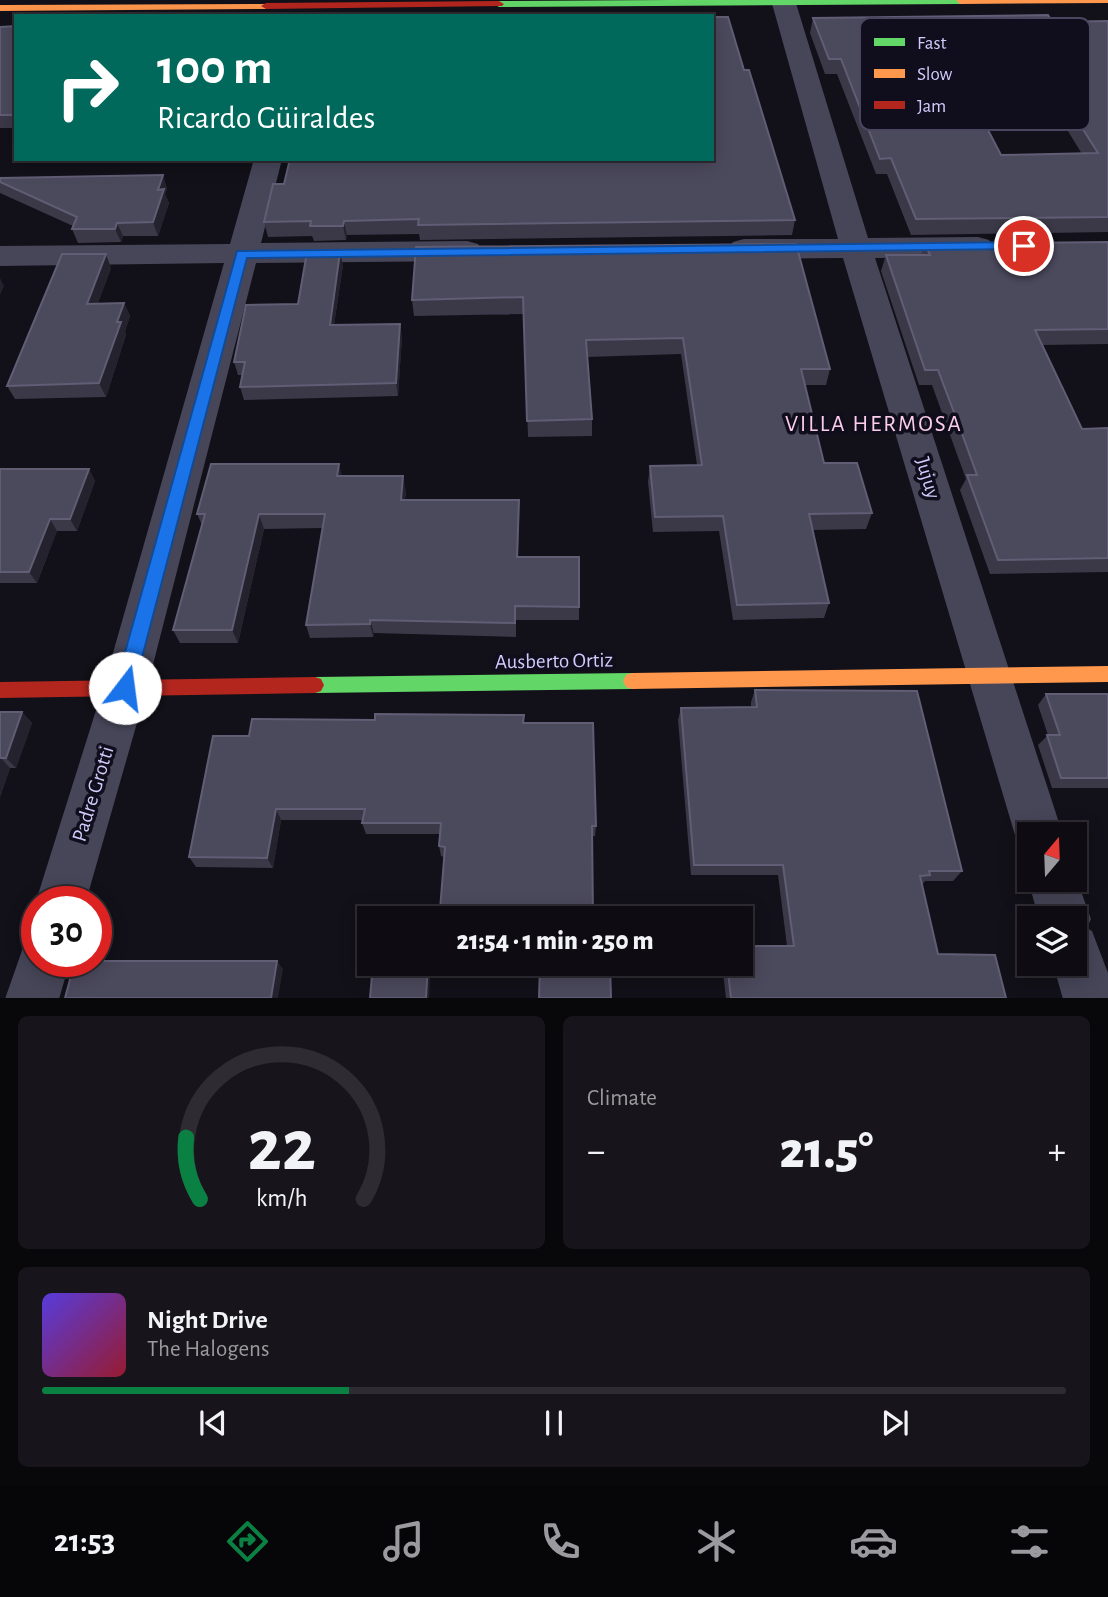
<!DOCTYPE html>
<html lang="en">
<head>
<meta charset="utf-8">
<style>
  body { margin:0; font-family:"Alegreya Sans",sans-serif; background:#17151b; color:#f1f3f6; height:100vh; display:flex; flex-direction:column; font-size:26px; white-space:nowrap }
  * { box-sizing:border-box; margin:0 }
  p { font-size:23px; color:#9b9b9f }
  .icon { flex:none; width:38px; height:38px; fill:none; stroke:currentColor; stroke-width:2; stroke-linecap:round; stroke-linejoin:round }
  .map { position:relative; height:998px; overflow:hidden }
  .side { display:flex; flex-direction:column; gap:18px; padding:18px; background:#08070a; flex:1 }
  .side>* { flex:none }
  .banner { position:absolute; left:14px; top:14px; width:700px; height:147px; border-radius:0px; box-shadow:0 4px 18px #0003,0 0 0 2px #2e2c32; background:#00695c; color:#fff; overflow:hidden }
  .needle { width:46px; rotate:19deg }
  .fabs { position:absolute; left:1017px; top:822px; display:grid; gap:14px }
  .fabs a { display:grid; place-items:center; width:70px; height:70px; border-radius:0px; background:#0e0c12; box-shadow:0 4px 18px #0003,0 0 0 2px #2e2c32; font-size:35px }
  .speed { position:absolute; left:21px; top:886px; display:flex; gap:14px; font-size:35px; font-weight:700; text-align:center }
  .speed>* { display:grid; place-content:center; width:91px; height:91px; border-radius:50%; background:#0e0c12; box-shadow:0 4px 18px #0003,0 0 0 2px #2e2c32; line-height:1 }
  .speed .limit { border:10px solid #d22; background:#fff; color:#111 }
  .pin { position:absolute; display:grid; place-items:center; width:60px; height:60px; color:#fff; margin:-30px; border:4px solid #fff; border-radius:50%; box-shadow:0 2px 7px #0007 }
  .me { position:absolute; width:77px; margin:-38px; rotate:15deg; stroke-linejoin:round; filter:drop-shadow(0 0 5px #0008) }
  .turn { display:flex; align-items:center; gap:24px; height:147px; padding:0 28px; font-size:32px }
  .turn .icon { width:91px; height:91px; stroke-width:2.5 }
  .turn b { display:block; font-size:49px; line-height:60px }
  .big { font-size:52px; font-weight:800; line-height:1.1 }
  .side .card { flex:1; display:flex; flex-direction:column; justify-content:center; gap:10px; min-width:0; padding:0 24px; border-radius:10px; background:#17151b }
  .side .dial { align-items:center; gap:0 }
  .dial svg { height:182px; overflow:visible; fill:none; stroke:#2e2c32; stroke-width:7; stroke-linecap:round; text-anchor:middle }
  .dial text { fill:#f1f3f6; stroke:none }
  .song { display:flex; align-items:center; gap:21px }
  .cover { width:84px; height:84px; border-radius:10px; background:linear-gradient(135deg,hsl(250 70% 55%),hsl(350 70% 35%)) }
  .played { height:7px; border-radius:4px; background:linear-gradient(90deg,#0b8043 30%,#2e2c32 30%) }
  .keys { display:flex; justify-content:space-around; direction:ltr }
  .heat { display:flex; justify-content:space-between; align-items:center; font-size:38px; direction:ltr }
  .side .tiles { flex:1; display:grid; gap:18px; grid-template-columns:1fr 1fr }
  .card:last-child { grid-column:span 2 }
  .trip { position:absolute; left:357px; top:906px; width:396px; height:70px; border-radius:0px; background:#0e0c12; box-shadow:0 4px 18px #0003,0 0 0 2px #2e2c32; font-weight:800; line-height:70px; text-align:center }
  .dock { display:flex; height:112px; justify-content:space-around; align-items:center; background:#060507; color:#9b9b9f }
  .dock .icon { width:49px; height:49px }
  .dock .selected { color:#0b8043 }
  .dock b { font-size:32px; color:#f1f3f6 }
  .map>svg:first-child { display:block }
</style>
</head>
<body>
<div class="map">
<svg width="1108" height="999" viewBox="0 0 1108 999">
  <rect width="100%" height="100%" fill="#121018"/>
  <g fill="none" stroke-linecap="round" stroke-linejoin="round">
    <!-- street -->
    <path fill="#474659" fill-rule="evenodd" d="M 771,0 L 795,0 L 868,238 L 978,237 L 989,240 L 993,247 L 989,254 L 978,257 L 875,258 L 1063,835 L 1029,835 L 1029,855 L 1022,852 L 1015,835 L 843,258 L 744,259 L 733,256 L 729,249 L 733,242 L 744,239 L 838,239 Z
      M 254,159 L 282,159 L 261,243 L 467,241 L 478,244 L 483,251 L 478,258 L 467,261 L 256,263 L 147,688 L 86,901 L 37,901 L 37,904 L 36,901 L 103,688 L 224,263 L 0,266 L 0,246 L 230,244 Z
      M 1074,872 L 1091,919 L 1087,928 L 1092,931 L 1108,973 L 1108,999 L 1063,999 L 1053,964 L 1074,964 L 1074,919 L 1039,919 L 1028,880 L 1029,878 L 1029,880 L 1074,880 Z
      M 37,938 L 37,961 L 70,961 L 59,999 L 5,999 L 25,942 Z"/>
    <!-- fast -->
    <path fill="#63d668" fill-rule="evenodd" d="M 670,0 L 964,0 L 965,1 L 960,4 L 499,7 L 494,4 L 499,1 Z
      M 632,673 L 638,675 L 641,681 L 638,687 L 632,689 L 315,693 L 309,691 L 306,685 L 309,679 L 315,677 Z"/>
    <!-- slow -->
    <path fill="#ff974d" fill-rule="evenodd" d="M 956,0 L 1108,0 L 1108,3 L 960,4 Z
      M 269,4 L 269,8 L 266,9 L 0,11 L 0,5 Z
      M 1108,666 L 1108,682 L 632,689 L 626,687 L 623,681 L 626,675 L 632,673 Z"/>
    <!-- jam -->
    <path fill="#b3261e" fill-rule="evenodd" d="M 499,1 L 504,4 L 502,6 L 266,9 L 261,6 L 266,3 Z
      M 315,677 L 321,679 L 324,685 L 321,691 L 315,693 L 0,698 L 0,682 Z"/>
  </g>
  <!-- wall -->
  <path fill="#3b3948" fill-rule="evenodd" d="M 813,18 L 1052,22 L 1108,21 L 1108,232 L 911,235 L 887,174 L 876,174 L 837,74 L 825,74 L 810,33 ZM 1044,92 L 1082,154 L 1001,155 L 968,93 Z
    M 16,26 L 16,128 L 0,128 L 0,27 Z
    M 744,70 L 795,220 L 792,235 L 420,240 L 419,234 L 347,235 L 346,240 L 314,241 L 312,236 L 268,237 L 264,222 L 284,184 Z
    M 163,175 L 167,189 L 165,194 L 169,203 L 158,236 L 123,236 L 121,242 L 78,243 L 72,229 L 73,226 L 0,193 L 0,178 Z
    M 1108,242 L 1108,344 L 1043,345 L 1082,429 L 1108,428 L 1108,572 L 990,574 L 960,490 L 966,479 L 954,446 L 932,385 L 919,385 L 881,271 L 886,255 L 921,255 L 925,244 Z
    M 416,247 L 830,369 L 826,385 L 805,385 L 824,463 L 872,513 L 866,529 L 812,530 L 829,603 L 824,618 L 733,620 L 719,531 L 653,532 L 648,482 L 650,466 L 697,465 L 681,354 L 587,357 L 592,419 L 592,436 L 528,437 L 524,314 L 414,316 L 412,300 Z
    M 343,265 L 334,325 L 402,337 L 398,396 L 244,400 L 240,387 L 242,375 L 238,375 L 234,362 L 298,304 Z
    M 111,268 L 98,303 L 124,303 L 130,316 L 125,331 L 126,335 L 106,397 L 15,399 L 7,386 Z
    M 0,469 L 89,469 L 95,481 L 77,531 L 57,531 L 37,583 L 0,583 Z
    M 342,476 L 406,491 L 405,500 L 519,514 L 518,557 L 579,607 L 579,620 L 516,620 L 516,637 L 374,633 L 373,637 L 310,638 L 306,625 L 323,528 L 264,529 L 238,643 L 180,643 L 173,630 L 202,525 L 197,514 Z
    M 755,690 L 962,871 L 953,881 L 925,881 L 922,885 L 938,954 L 1006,998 L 726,998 L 722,964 L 740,964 L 787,946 L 778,875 L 691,875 L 678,720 L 681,708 L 751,707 L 751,702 Z
    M 1046,694 L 1108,694 L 1108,788 L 1052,788 L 1038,745 L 1048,735 L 1038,705 Z
    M 0,712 L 22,712 L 32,723 L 16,768 L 10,768 L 0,797 Z
    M 524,715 L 524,723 L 596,826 L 595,836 L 592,836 L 593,919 L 442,919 L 440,910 L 444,857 L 441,856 L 439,846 L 440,834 L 366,834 L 362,823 L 363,820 L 281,820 L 273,868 L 196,867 L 189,857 L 249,736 L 375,720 Z"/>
  <!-- shaded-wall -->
  <path fill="#24222d" d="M 163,175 L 167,189 L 165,194 L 169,203 L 158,236 L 153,222 L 158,190 Z
    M 344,221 L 347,235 L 346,240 L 343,226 Z
    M 117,223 L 123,236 L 121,242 L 115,229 Z
    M 340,252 L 343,265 L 332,338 L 330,325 Z
    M 106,254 L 111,268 L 93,317 L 87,304 Z
    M 0,278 L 4,286 L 0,295 Z
    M 124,303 L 130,316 L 125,331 L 126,335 L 106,397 L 99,383 Z
    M 400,324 L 402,337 L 398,396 L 396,383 Z
    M 339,464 L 343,479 L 337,476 Z
    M 89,469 L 95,481 L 77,531 L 70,519 Z
    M 403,476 L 406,491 L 403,514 L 401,500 Z
    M 519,500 L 519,514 L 518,570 L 517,557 Z
    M 259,514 L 264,529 L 238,643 L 232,630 Z
    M 50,519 L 57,531 L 37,583 L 29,572 Z
    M 370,620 L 374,633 L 373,637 L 370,624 Z
    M 22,712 L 32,723 L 16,768 L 6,758 Z
    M 0,757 L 10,768 L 0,797 Z
    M 276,809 L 281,820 L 273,868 L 267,858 Z
    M 277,961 L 283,969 L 278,998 L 271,998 Z
    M 428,964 L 431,964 L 429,998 L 426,998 Z"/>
  <!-- building -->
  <path fill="#4b495c" stroke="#605d75" stroke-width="2" fill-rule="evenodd" d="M 1048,15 L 1052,22 L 1108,21 L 1108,217 L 916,219 L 891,158 L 880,159 L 841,59 L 829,59 L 813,18 ZM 1050,77 L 1098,153 L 1001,155 L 961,78 Z
    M 712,17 L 728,17 L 744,70 L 749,70 L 795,220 L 418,225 L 419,219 L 344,221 L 343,226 L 310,226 L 311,221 L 264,222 L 273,184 L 284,184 L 290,159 L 712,159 Z
    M 16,26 L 16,115 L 0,115 L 0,27 Z
    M 163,175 L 158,190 L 164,189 L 153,222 L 117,223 L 115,229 L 72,229 L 77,217 L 0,182 L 0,178 Z
    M 1108,242 L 1108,329 L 1035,330 L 1082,429 L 1108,428 L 1108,558 L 998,560 L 967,475 L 977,475 L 961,431 L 938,370 L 925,370 L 886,255 L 930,255 L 925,244 Z
    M 796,244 L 830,369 L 801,369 L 824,463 L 857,463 L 872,513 L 809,514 L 829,603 L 737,605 L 723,516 L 655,517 L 650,466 L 702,465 L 683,338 L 586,340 L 592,419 L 527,421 L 523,297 L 412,300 L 416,247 Z
    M 307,252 L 340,252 L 330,325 L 400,324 L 396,383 L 240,387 L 245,362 L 234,362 L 246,305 L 298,304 Z
    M 62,254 L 106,254 L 87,304 L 124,303 L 117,322 L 121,322 L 99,383 L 7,386 Z
    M 211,464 L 339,464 L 337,476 L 403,476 L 401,500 L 519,500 L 517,557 L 579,557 L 579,607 L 515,606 L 515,623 L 370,620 L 370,624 L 306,625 L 325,514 L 259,514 L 232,630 L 173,630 L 205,514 L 197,514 Z
    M 0,469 L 89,469 L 70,519 L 50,519 L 29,572 L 0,572 Z
    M 755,690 L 917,691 L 962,871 L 929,871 L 930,875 L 920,876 L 938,954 L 995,955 L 1006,998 L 731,998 L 727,964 L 740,964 L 740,946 L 794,946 L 783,865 L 694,865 L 681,708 L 757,707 Z
    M 1046,694 L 1108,694 L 1108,778 L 1061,778 L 1047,735 L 1060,735 Z
    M 0,712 L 22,712 L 6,758 L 0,758 Z
    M 375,714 L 524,715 L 523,723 L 593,723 L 596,826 L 592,826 L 593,919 L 524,919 L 524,911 L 440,910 L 445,847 L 439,846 L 441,823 L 362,823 L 365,809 L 276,809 L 267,858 L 189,857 L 213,736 L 249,736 L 252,719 L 375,720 Z
    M 75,961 L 277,961 L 271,998 L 65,998 Z
    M 373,964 L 428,964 L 426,998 L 370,998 Z
    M 540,964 L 610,964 L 611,998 L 539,998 Z"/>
  <!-- route -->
  <path fill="#1a73e8" stroke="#114b97" stroke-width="2" d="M 1024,242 L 1030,246 L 1028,249 L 247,258 L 134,688 L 131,694 L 125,696 L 118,694 L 115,688 L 237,251 Z"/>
  <g text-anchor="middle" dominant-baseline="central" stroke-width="7" stroke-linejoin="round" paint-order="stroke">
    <!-- street labels -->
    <g font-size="21" fill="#d1ccfb" stroke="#100d1c">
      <text transform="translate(928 478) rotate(73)">Jujuy</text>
      <text transform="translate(554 661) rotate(-1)">Ausberto Ortiz</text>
      <text transform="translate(93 794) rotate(-73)">Padre Grotti</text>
    </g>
    <!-- neighbourhood labels -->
    <g font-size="23" letter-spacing="2" fill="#fbceeb" stroke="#100d1c">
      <text x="874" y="424">VILLA HERMOSA</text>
    </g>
  </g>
  <!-- legend -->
  <rect x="860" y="18" width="230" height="112" rx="10" fill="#100d1c" stroke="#4a465f" stroke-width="2"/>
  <rect x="874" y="38" width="31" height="8" fill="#63d668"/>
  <rect x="874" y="69" width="31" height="9" fill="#ff974d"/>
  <rect x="874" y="101" width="31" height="8" fill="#b3261e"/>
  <g font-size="19" fill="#d1ccfb">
    <text x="917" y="49">Fast</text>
    <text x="917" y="80">Slow</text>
    <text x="917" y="112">Jam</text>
  </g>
</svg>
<div class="fabs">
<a><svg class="needle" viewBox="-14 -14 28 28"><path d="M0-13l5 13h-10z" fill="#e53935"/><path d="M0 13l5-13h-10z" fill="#9b9b9f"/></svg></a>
<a><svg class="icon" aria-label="layers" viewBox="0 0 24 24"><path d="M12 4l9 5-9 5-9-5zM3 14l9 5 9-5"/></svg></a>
</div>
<div class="speed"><div class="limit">30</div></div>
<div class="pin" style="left:1024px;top:246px;background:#d93025"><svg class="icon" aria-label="arrive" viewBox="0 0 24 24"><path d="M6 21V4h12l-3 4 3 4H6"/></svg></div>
<svg class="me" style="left:125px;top:688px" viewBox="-20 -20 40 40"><circle r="19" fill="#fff"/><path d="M0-13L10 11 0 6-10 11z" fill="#1a73e8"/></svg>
<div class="trip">21:54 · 1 min · 250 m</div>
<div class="banner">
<div class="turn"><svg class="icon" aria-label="right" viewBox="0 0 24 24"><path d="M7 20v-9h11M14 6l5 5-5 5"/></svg><div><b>100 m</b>Ricardo Güiraldes</div></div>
</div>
</div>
<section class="side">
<div class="tiles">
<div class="card dial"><svg viewBox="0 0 100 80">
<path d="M14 69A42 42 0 1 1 86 69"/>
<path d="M14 69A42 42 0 0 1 8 42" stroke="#0b8043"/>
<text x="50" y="56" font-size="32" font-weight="700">22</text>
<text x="50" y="72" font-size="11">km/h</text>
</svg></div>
<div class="card"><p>Climate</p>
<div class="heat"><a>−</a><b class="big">21.5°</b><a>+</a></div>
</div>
<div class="card">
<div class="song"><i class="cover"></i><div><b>Night Drive</b><p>The Halogens</p></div></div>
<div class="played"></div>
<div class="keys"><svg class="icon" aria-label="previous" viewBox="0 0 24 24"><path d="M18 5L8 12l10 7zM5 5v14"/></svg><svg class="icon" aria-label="pause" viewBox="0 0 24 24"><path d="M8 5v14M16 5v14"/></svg><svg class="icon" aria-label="next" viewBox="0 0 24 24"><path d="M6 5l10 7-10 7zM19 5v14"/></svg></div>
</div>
</div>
</section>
<nav class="dock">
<b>21:53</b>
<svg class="icon selected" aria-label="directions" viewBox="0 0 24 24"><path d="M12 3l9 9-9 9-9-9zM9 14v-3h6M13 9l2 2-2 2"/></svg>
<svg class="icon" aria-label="music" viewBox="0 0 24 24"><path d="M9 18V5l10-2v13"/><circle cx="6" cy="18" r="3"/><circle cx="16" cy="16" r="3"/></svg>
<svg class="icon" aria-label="phone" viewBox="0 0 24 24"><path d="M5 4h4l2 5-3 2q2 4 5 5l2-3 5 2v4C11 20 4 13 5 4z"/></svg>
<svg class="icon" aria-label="climate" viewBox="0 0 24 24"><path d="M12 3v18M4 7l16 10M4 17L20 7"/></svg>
<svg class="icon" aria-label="car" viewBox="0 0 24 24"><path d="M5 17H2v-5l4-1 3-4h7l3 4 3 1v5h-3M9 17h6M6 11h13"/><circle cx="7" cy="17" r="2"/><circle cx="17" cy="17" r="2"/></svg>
<svg class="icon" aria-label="filters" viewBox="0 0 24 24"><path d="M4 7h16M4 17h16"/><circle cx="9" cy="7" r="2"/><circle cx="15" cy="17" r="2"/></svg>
</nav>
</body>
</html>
